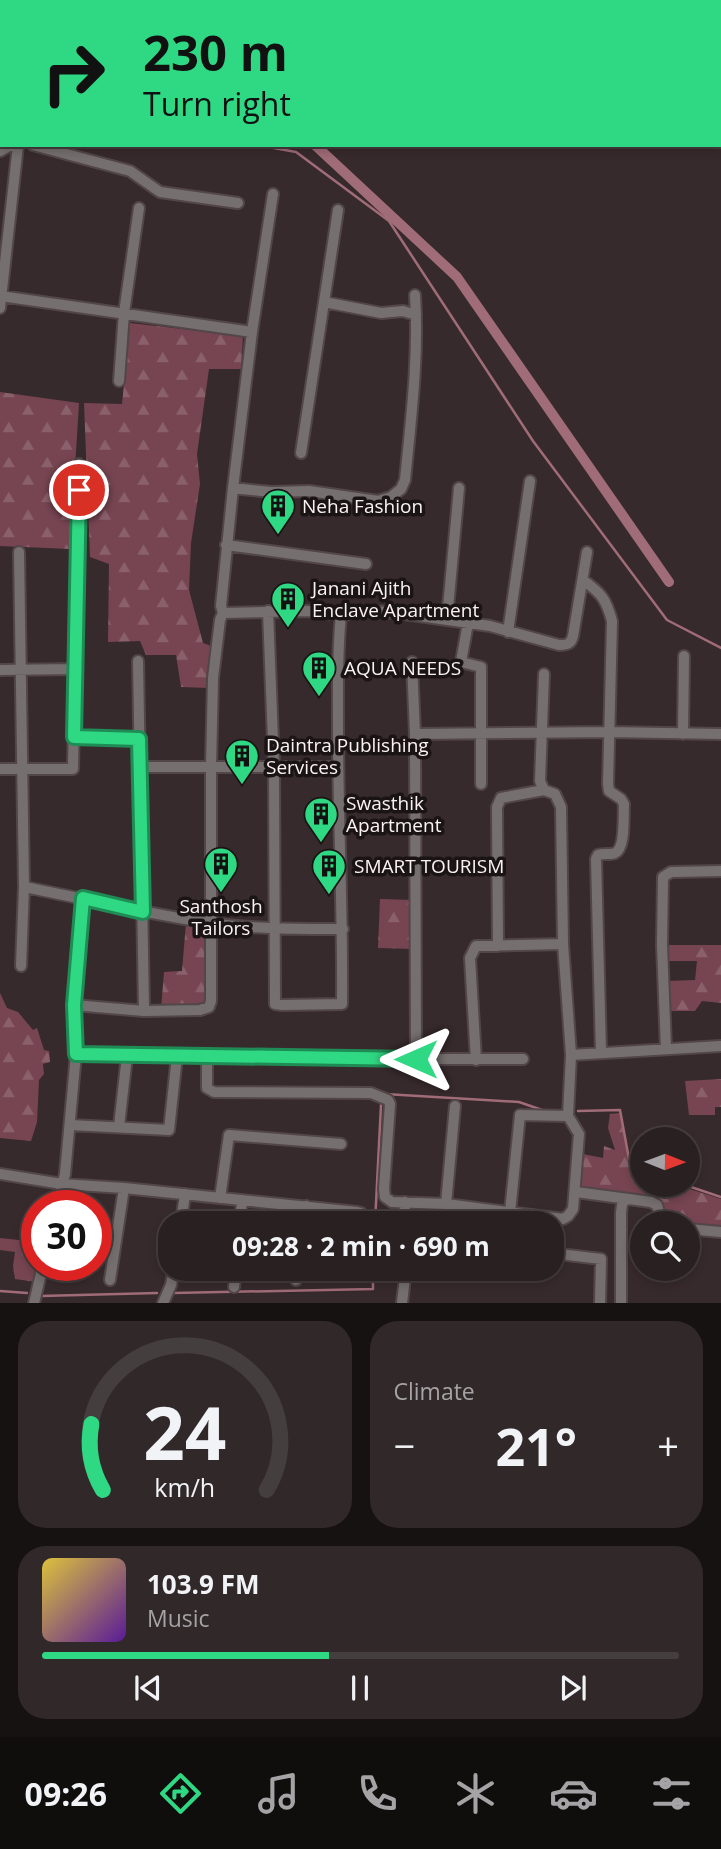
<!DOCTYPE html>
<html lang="en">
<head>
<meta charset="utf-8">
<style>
  body { margin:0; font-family:"Open Sans",sans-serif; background:#31282a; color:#f1f3f6; height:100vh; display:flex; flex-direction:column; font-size:26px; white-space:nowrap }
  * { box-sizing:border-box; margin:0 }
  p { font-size:23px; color:#a5a3a5 }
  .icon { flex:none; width:38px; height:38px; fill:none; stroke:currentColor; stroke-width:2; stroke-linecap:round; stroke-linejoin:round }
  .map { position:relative; height:1303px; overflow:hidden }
  .side { display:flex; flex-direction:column; gap:18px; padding:18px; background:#171212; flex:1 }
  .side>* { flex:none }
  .hud { position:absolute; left:0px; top:0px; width:721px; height:147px; box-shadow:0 4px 10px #0003,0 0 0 2px #453e3f; background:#2fd883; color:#111; overflow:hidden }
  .needle { width:46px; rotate:91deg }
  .fabs { position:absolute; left:630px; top:1127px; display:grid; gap:14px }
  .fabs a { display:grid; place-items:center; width:70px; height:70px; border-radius:50%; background:#292021; box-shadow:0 4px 10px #0003,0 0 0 2px #453e3f; font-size:35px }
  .speed { position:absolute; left:21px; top:1190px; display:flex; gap:14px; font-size:35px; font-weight:700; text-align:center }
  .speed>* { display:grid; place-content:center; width:91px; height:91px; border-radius:50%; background:#292021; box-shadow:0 4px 10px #0003,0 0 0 2px #453e3f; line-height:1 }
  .speed .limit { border:10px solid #d22; background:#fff; color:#111 }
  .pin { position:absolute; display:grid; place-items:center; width:60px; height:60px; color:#fff; margin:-30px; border:4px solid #fff; border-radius:50%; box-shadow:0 2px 7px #0007 }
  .me { position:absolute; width:77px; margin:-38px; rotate:270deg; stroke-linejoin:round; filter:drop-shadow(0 0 5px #0008) }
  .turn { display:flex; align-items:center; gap:24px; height:147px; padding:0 28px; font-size:32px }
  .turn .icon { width:91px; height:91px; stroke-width:2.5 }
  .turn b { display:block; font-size:49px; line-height:60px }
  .big { font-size:52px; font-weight:700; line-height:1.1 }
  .side .widget { flex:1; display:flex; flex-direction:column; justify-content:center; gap:10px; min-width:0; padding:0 24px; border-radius:28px; background:#31282a }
  .side .dial { align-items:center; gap:0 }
  .dial svg { height:182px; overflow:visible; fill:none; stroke:#453e3f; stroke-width:7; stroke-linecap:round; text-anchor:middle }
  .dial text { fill:#f1f3f6; stroke:none }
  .song { display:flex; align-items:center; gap:21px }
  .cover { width:84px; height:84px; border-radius:10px; background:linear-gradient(135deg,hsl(50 70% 55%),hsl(270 70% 35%)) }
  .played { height:7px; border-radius:4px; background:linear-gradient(90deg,#2fd883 45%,#453e3f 45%) }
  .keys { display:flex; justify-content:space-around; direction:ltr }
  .heat { display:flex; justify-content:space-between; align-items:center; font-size:38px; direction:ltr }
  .side .tiles { flex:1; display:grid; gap:18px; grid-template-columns:1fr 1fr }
  .widget:last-child { grid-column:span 2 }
  .trip { position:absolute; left:158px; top:1211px; width:406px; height:70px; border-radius:28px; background:#292021; box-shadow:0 4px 10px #0003,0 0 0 2px #453e3f; font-weight:700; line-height:70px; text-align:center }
  .menu { display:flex; height:112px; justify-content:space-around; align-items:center; background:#100d0d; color:#a5a3a5 }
  .menu .icon { width:49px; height:49px }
  .menu .selected { color:#2fd883 }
  .menu b { font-size:32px; color:#f1f3f6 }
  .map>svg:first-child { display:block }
</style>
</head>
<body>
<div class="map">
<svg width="721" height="1303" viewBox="0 0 721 1303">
  <defs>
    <pattern id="forest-firs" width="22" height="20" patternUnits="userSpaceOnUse" patternTransform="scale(1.75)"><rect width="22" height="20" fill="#764551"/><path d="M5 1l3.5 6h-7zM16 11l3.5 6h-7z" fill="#8a606b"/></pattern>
  </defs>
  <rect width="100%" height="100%" fill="#372a2c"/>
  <!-- forest -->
  <path fill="url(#forest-firs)" d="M 130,323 L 243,336 L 241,369 L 209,369 L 197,454 L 200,484 L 191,543 L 189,590 L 203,643 L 211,646 L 209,688 L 181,687 L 176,655 L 146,655 L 140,641 L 108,642 L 109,564 L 90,557 L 84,403 L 122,404 Z
    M 0,392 L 79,403 L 70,549 L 0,546 Z
    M 380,899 L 413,900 L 414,949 L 378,948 Z
    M 186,923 L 209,928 L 206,1006 L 161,1009 L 164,972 L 182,971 Z
    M 665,945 L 721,945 L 721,1003 L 702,1001 L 695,1011 L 667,1011 L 667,981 L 695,980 L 697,961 L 665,961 Z
    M 0,993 L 7,1008 L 18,1012 L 33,1030 L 37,1028 L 44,1050 L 49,1051 L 50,1062 L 43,1064 L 44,1074 L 39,1080 L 37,1122 L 31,1141 L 0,1138 Z
    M 721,1079 L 721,1107 L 715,1107 L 715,1115 L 689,1115 L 685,1081 Z
    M 620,1113 L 629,1163 L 642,1170 L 642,1185 L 677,1185 L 721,1199 L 721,1229 L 688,1227 L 688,1223 L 667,1223 L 656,1205 L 591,1194 L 579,1187 L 578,1153 L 603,1158 L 604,1146 L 615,1150 L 608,1128 L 610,1114 Z
    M 0,1238 L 37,1242 L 37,1265 L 40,1265 L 36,1282 L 15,1279 L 13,1266 L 15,1252 L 0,1250 Z"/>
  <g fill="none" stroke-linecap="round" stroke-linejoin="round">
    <!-- stream -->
    <path stroke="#a06c77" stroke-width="2.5" d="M 631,0 L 635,2
      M 719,49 L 721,50
      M 0,99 L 2,100
      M 257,145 L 296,152 L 389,221 L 533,441 L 667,620 L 721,648
      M 385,1094 L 519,1102 L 545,1111
      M 578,1111 L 620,1110 L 629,1159 L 642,1170
      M 685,1185 L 721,1197
      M 375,1223 L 381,1105
      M 0,1291 L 27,1293
      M 173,1293 L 373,1289 L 373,1269
      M 41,1296 L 157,1293"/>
    <!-- canal -->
    <path stroke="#a06c77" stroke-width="10" d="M 0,75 L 2,75
      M 315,145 L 457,277 L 669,582"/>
    <!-- minor casing -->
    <g stroke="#524648" stroke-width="14">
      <path id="minor" d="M 33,145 L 130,171 L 160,192 L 238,203
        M 0,151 L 11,145
        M 415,295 C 419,356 411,419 405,480 L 401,489 L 391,497 L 378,501 L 309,491 L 271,492 L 233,488 L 221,606 L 223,613 L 307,611 L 341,615 L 372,611 L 398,613 L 490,626 L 559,645 C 567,645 571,644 573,636 L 587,552
        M 0,296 L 252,332
        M 324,302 L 381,313 L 403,311 L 416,315
        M 0,308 L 18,145
        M 119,381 L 124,313 L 139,208
        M 301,453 L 338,210
        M 233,488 L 252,332 L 273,194
        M 226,545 L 366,564
        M 19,552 L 24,887 L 21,966
        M 583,580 C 602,594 606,599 612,621 L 608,784 L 609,791 L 621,799 L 624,804 C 623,815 626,848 615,853 C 611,855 603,853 598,855 L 596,859 L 601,1053
        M 268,611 L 274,767 L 275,1004 L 282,1005 L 342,1004 C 343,912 338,819 338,727 C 338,689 337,652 341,615
        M 447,619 L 459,488
        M 468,623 L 461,662 L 481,667 L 481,784
        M 508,632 L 530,481
        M 138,661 L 144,1011
        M 412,662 L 415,734 L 416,1059
        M 0,670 L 76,669
        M 415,734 L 609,732 L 721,734
        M 683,734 L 684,656
        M 74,737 L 139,739
        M 139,767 L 338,767
        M 0,769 L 73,769 L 79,464
        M 24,887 C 86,899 147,914 209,923 C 253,929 298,929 343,929
        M 498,946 L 497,807 L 501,798 L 544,790
        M 73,1005 L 144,1011 L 200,1010 L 209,1007 L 211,1001 L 211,767 L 213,678 L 220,620 L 223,613
        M 666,1049 L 662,945 L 663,877 L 671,872 L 721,871
        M 76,1054 L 416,1059 L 523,1059
        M 571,1055 L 721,1046
        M 207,1057 L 207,1088 L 214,1092 L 371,1093 L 388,1100 L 390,1104 L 384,1189 L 385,1197 L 392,1202 L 446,1204 L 563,1219 L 568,1216 L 573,1209 L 579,1134 L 568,1116 L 571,1055 L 563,944 L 561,807 L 555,794 L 544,790 L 540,781 L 544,674
        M 476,1060 L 470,958 L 476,946 L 563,944
        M 70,1125 L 169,1130 L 177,1056
        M 119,1126 L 127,1056
        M 0,1174 L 62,1184 L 124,1188 L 357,1212 L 361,1213 L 363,1223
        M 576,1192 L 651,1202 L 657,1205 L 662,1223
        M 220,1198 L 229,1135 L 341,1144
        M 446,1204 L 455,1106
        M 57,1206 L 65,1174 L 76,1054 L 73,1005 L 83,898
        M 510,1212 L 520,1115 L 568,1116
        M 181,1223 L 185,1194
        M 240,1223 L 242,1200
        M 304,1223 L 306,1206
        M 404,1223 L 405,1202
        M 688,1229 L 721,1232
        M 551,1253 L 601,1259 L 600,1303
        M 110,1280 L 124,1188
        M 296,1280 L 297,1269
        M 234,1287 L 236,1269
        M 34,1303 L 43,1265
        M 163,1303 L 171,1285 L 174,1269
        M 402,1303 L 406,1269
        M 621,1303 L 621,1213 L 622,1204 L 626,1199"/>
    </g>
    <!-- minor -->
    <use href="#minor" stroke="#766f70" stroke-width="10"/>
  </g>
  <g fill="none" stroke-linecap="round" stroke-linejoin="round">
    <!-- route casing -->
    <g stroke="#1f8c55" stroke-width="18">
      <path id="route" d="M 79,490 L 74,737 L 139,739 L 143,912 L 83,898 L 74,1005 L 76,1054 L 416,1059"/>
    </g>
    <!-- route -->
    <use href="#route" stroke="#2fd883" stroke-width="12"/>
  </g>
  <!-- icons -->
  <defs>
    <g id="building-pin" transform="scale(1.75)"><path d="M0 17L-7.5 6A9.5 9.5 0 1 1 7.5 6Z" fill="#2fd883" stroke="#1a1415"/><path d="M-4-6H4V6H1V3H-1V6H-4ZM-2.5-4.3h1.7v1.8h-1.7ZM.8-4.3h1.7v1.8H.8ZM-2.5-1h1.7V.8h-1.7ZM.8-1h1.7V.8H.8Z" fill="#111"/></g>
  </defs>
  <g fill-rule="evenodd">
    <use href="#building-pin" x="278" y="506"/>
    <use href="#building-pin" x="288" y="599"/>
    <use href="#building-pin" x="319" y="668"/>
    <use href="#building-pin" x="242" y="756"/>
    <use href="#building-pin" x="321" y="814"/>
    <use href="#building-pin" x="221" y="864"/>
    <use href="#building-pin" x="329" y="866"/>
  </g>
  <g text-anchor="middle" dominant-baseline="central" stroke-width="7" stroke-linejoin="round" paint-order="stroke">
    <!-- poi labels -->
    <g font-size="19" fill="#fbf2f4" stroke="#1a1415" text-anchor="start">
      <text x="302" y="506">Neha Fashion</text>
      <text x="312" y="588">Janani Ajith<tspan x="312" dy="22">Enclave Apartment</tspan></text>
      <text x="344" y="668">AQUA NEEDS</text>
      <text x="266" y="745">Daintra Publishing<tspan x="266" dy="22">Services</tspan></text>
      <text x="346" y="803">Swasthik<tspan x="346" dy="22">Apartment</tspan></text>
      <text x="354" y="866">SMART TOURISM</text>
      <text x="221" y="906" text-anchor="middle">Santhosh<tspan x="221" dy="22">Tailors</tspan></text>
    </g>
  </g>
</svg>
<div class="fabs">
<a><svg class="needle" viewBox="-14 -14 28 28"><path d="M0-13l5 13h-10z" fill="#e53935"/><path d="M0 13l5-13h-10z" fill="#a5a3a5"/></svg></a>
<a><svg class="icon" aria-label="search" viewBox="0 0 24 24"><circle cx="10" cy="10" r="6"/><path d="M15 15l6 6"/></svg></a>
</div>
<div class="speed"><div class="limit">30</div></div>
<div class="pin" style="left:79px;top:490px;background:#d93025"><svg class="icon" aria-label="arrive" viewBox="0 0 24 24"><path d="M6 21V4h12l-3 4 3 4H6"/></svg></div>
<svg class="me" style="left:416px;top:1059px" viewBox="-20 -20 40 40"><path d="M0-17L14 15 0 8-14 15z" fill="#2fd883" stroke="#fff" stroke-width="4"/></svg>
<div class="trip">09:28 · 2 min · 690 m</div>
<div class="hud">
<div class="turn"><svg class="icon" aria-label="right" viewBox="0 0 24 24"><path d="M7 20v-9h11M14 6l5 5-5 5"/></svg><div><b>230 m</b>Turn right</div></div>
</div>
</div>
<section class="side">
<div class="tiles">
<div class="widget dial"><svg viewBox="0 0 100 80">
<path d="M14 69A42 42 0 1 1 86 69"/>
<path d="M14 69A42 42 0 0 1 9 40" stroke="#2fd883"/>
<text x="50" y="56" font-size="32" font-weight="700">24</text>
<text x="50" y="72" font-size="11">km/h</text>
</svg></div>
<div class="widget"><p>Climate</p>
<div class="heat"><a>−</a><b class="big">21°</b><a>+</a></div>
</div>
<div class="widget">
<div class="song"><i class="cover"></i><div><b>103.9 FM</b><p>Music</p></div></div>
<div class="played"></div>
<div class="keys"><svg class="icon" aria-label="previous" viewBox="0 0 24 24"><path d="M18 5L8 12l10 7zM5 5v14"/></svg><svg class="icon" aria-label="pause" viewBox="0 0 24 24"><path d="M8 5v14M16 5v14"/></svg><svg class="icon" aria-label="next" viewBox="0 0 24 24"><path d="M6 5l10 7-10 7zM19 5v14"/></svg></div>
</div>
</div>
</section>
<nav class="menu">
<b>09:26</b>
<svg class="icon selected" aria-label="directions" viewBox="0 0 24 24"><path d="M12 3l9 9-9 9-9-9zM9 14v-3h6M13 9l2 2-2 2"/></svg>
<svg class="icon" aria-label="music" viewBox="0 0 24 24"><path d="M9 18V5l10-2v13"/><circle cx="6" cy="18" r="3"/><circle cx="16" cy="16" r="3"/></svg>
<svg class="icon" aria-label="phone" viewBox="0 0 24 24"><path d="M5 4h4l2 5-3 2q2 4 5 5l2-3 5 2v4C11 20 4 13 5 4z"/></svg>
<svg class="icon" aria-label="climate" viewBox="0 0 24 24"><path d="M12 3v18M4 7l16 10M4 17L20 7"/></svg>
<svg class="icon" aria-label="car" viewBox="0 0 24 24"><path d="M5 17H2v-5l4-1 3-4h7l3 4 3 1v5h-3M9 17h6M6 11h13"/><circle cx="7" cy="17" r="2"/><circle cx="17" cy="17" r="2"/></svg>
<svg class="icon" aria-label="filters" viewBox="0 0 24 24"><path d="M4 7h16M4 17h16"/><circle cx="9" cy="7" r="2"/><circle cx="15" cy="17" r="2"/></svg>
</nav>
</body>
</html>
